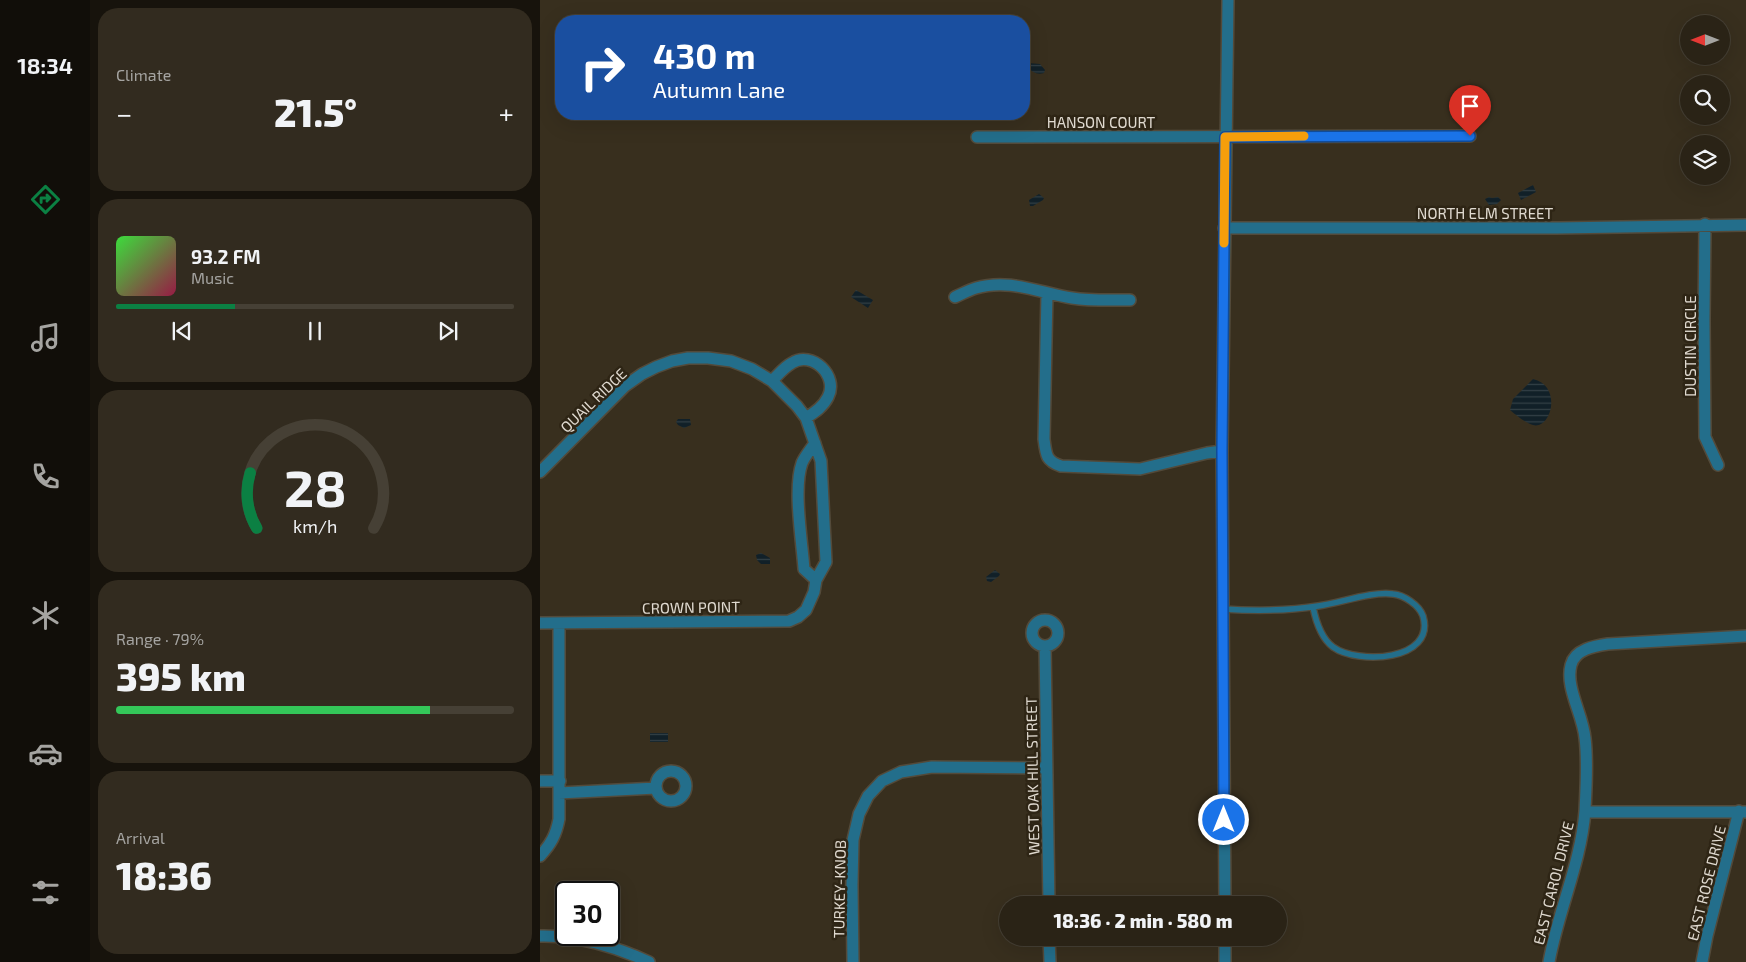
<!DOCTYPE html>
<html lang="en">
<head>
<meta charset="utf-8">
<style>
  body { margin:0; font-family:"Exo 2",sans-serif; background:#322b1f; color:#f1f3f6; height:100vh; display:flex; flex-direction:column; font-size:19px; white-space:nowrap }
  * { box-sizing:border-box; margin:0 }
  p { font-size:16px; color:#a5a4a1 }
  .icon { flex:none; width:28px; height:28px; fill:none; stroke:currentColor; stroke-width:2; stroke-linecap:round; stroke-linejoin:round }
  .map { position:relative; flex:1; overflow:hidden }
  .side { display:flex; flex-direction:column; gap:8px; padding:8px; background:#17130c; width:450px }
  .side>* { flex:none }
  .hud { position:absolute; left:15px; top:15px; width:475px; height:105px; border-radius:20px; box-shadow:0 5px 20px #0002,0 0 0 1px #464035; background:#1a4fa0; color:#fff; overflow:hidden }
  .needle { width:32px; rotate:270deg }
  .fabs { position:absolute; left:1140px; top:15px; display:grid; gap:10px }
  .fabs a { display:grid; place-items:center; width:50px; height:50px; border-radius:50%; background:#2a2316; box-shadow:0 5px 20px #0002,0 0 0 1px #464035; font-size:25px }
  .speed { position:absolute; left:15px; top:881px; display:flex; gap:10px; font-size:25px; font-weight:700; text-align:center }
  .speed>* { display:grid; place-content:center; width:65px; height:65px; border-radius:50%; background:#2a2316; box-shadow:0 5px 20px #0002,0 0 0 1px #464035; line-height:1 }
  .speed .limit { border:2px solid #111; border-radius:8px; background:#fff; color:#111 }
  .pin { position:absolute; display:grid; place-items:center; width:42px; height:42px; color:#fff; margin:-51px -21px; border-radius:50% 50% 50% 0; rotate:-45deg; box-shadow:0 0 5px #0007 }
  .pin .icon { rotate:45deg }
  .me { position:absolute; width:55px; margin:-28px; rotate:0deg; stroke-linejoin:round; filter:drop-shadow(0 0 4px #0008) }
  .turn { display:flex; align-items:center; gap:18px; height:105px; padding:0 15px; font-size:22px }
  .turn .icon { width:65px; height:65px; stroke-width:2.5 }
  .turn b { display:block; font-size:35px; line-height:42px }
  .big { font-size:38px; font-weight:800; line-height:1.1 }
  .side .widget { flex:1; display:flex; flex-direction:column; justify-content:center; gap:8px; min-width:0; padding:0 18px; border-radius:20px; background:#322b1f }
  .side .dial { align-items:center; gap:0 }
  .dial svg { height:130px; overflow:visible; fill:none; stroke:#464035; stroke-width:7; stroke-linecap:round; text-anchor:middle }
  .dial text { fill:#f1f3f6; stroke:none }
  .song { display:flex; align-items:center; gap:15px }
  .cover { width:60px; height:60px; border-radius:8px; background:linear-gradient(135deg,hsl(120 70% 55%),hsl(340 70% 35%)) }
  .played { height:5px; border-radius:2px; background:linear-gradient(90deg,#0b8043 30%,#464035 30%) }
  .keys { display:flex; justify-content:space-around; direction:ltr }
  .heat { display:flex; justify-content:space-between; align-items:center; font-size:28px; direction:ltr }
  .charge { height:8px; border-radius:4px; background:linear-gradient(90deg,#34c759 79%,#464035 0) }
  .trip { position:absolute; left:459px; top:896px; width:288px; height:50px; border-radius:25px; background:#2a2316; box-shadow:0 5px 20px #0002,0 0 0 1px #464035; font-weight:800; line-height:50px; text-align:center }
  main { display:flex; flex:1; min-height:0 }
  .tabs { display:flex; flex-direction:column; width:90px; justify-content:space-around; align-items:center; background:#110e09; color:#a5a4a1 }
  .tabs .icon { width:35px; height:35px }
  .tabs .selected { color:#0b8043 }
  .tabs b { font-size:22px; color:#f1f3f6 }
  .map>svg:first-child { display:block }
</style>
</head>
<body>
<main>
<nav class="tabs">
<b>18:34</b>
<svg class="icon selected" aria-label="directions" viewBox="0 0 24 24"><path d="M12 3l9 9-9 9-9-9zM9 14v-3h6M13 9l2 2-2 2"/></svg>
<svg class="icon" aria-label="music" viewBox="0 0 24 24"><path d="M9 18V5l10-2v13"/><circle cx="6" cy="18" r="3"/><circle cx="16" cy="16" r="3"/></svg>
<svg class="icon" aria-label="phone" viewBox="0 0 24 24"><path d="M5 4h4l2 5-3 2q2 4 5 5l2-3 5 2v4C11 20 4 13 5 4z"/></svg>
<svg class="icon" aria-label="climate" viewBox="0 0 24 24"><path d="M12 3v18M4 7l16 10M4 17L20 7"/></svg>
<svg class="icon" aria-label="car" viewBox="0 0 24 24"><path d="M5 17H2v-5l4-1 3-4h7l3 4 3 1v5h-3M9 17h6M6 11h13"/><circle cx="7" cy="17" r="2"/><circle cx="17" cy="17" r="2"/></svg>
<svg class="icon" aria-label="filters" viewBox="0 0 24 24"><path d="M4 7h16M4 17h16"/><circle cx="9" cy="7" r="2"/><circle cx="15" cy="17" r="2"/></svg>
</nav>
<section class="side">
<div class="widget"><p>Climate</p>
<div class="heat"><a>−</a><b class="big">21.5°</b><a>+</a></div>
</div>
<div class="widget">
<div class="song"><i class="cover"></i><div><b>93.2 FM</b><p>Music</p></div></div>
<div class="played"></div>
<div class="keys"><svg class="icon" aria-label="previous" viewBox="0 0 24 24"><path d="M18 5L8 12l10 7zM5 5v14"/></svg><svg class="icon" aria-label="pause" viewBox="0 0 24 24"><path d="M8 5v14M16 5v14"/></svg><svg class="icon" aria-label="next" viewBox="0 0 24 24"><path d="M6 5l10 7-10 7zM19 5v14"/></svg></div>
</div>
<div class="widget dial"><svg viewBox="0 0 100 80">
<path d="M14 69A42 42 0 1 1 86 69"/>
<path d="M14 69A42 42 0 0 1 10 35" stroke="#0b8043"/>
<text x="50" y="56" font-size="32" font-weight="700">28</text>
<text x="50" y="72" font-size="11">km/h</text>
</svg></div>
<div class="widget"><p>Range · 79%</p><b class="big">395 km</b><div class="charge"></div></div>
<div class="widget"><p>Arrival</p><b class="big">18:36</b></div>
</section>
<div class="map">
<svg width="1206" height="962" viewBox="0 0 1206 962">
  <defs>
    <pattern id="water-rules" width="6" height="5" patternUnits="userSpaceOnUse" patternTransform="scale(1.25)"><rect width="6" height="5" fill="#112028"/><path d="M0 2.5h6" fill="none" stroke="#334046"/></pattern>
  </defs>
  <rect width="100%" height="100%" fill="#382f1e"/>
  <!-- water -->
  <path fill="url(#water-rules)" d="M 488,63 L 500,64 L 505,70 L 504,73 C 497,75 492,72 487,67 Z
    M 993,185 L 996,192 L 981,200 L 978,193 Z
    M 499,194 L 504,198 L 503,200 L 493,206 L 490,206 L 489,200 Z
    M 949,197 L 952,198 L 958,197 L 961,200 L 957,204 L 949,205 L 945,199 Z
    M 316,290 L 333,300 L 328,308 L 311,297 Z
    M 993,379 C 1023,386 1011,430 993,425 C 985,423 976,415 970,410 L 973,399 Z
    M 138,419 L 150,419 L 151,425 L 144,428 L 138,425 L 136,422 Z
    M 221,553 L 230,558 L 230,564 L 221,564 L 217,560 L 216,555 Z
    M 455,570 L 460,574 L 459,576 L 451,582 L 447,581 L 446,577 Z
    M 110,733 L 128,733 L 128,742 L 110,742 Z"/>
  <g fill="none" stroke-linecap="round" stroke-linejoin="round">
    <!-- service casing -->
    <g stroke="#534a3a" stroke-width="8">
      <path id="service" d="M 683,609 C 715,611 747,611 778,606 C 800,603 832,591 853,594 C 864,595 879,605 883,616 C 896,661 818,665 793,647 C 781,638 776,622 773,607"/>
    </g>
    <!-- minor casing -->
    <g stroke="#534a3a" stroke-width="14">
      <path id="minor" d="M 437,137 L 930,136
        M 1165,224 L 1164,320 L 1165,437 L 1178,465
        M 684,228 L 1018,228 L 1206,225
        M 507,293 L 504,439 C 506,455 506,461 521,466 L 600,469 L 667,453 L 682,451
        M 415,297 C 422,294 429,290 436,288 C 469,278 500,293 532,298 C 551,301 570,300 590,300
        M 232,381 C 238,375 244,367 252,363 C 272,350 299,376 288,397 C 283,407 275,412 266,418
        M 275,443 C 271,449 265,456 262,463 C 253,488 262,541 264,569 L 276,580
        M 0,472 L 85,386 L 102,374 L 116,367 L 132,361 L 148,358 L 168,358 L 191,361 L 212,369 L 232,381 L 257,406 L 266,418 L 281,461 L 286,562 L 276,580 L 274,592 L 266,610 L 258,617 L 249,621 L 0,623
        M492 633a13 13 0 1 1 26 0a13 13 0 1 1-26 0Z
        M 505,646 L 509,905
        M116 786a15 15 0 1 1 30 0a15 15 0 1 1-30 0Z
        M 0,781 L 20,781
        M 19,793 L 116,788
        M 1045,812 L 1206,812
        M 0,856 C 11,844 16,835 19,819 L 19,623
        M 685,905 L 682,451 L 688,0
        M 0,936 C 36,935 77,947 109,962
        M 509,938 L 510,962
        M 685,938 L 685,962
        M 313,962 L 312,885 L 313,840 L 319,814 L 328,796 L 342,781 L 361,772 L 392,767 L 506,768
        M 1009,962 C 1018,911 1041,863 1045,811 C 1046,787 1048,762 1045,738 C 1043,715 1025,687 1031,665 C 1035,649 1055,646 1068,644 L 1206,636
        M 1162,962 L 1167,936 L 1199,811"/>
    </g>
    <!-- service -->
    <use href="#service" stroke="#236e8b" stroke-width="5.5"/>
    <!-- minor -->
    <use href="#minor" stroke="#236e8b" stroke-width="11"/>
  </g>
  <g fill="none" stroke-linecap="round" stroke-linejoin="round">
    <!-- route casing -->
    <g stroke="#114b97" stroke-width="12">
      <path id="route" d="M 684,820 L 682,451 L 685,137 L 930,136"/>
    </g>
    <!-- route -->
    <use href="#route" stroke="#1a73e8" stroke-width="9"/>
    <!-- slow -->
    <path stroke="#f59e0b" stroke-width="9" d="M 684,243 L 685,137 L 764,136"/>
  </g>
  <g text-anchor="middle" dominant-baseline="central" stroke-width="5" stroke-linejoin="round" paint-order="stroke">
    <!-- street labels -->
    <g font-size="15" fill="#e0dad0" stroke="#2e2515">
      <text x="561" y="122">HANSON COURT</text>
      <text x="945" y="213">NORTH ELM STREET</text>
      <text transform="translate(1150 346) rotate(-90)">DUSTIN CIRCLE</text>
      <text transform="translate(53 400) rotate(-44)">QUAIL RIDGE</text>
      <text transform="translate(151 607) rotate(-1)">CROWN POINT</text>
      <text transform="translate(492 776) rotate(-91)">WEST OAK HILL STREET</text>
      <text transform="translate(1013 883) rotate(-76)">EAST CAROL DRIVE</text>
      <text transform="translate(1166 883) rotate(-76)">EAST ROSE DRIVE</text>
      <text transform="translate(299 889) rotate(-89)">TURKEY-KNOB</text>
    </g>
  </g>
</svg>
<div class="fabs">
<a><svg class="needle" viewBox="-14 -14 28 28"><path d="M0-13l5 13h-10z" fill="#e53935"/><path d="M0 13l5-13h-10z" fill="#a5a4a1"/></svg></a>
<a><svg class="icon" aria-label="search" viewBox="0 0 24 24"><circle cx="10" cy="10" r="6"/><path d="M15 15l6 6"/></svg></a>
<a><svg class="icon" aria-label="layers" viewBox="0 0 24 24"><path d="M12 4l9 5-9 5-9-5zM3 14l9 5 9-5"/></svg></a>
</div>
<div class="speed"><div class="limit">30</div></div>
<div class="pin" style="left:930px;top:136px;background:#d93025"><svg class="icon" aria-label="arrive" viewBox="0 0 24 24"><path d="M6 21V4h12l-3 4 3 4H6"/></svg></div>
<svg class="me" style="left:684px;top:820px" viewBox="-20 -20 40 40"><circle r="17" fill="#1a73e8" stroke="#fff" stroke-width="3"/><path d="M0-11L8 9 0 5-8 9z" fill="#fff"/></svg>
<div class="trip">18:36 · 2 min · 580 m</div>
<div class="hud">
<div class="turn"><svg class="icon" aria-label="right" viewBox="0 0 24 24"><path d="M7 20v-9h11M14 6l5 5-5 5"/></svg><div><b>430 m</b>Autumn Lane</div></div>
</div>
</div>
</main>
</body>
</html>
